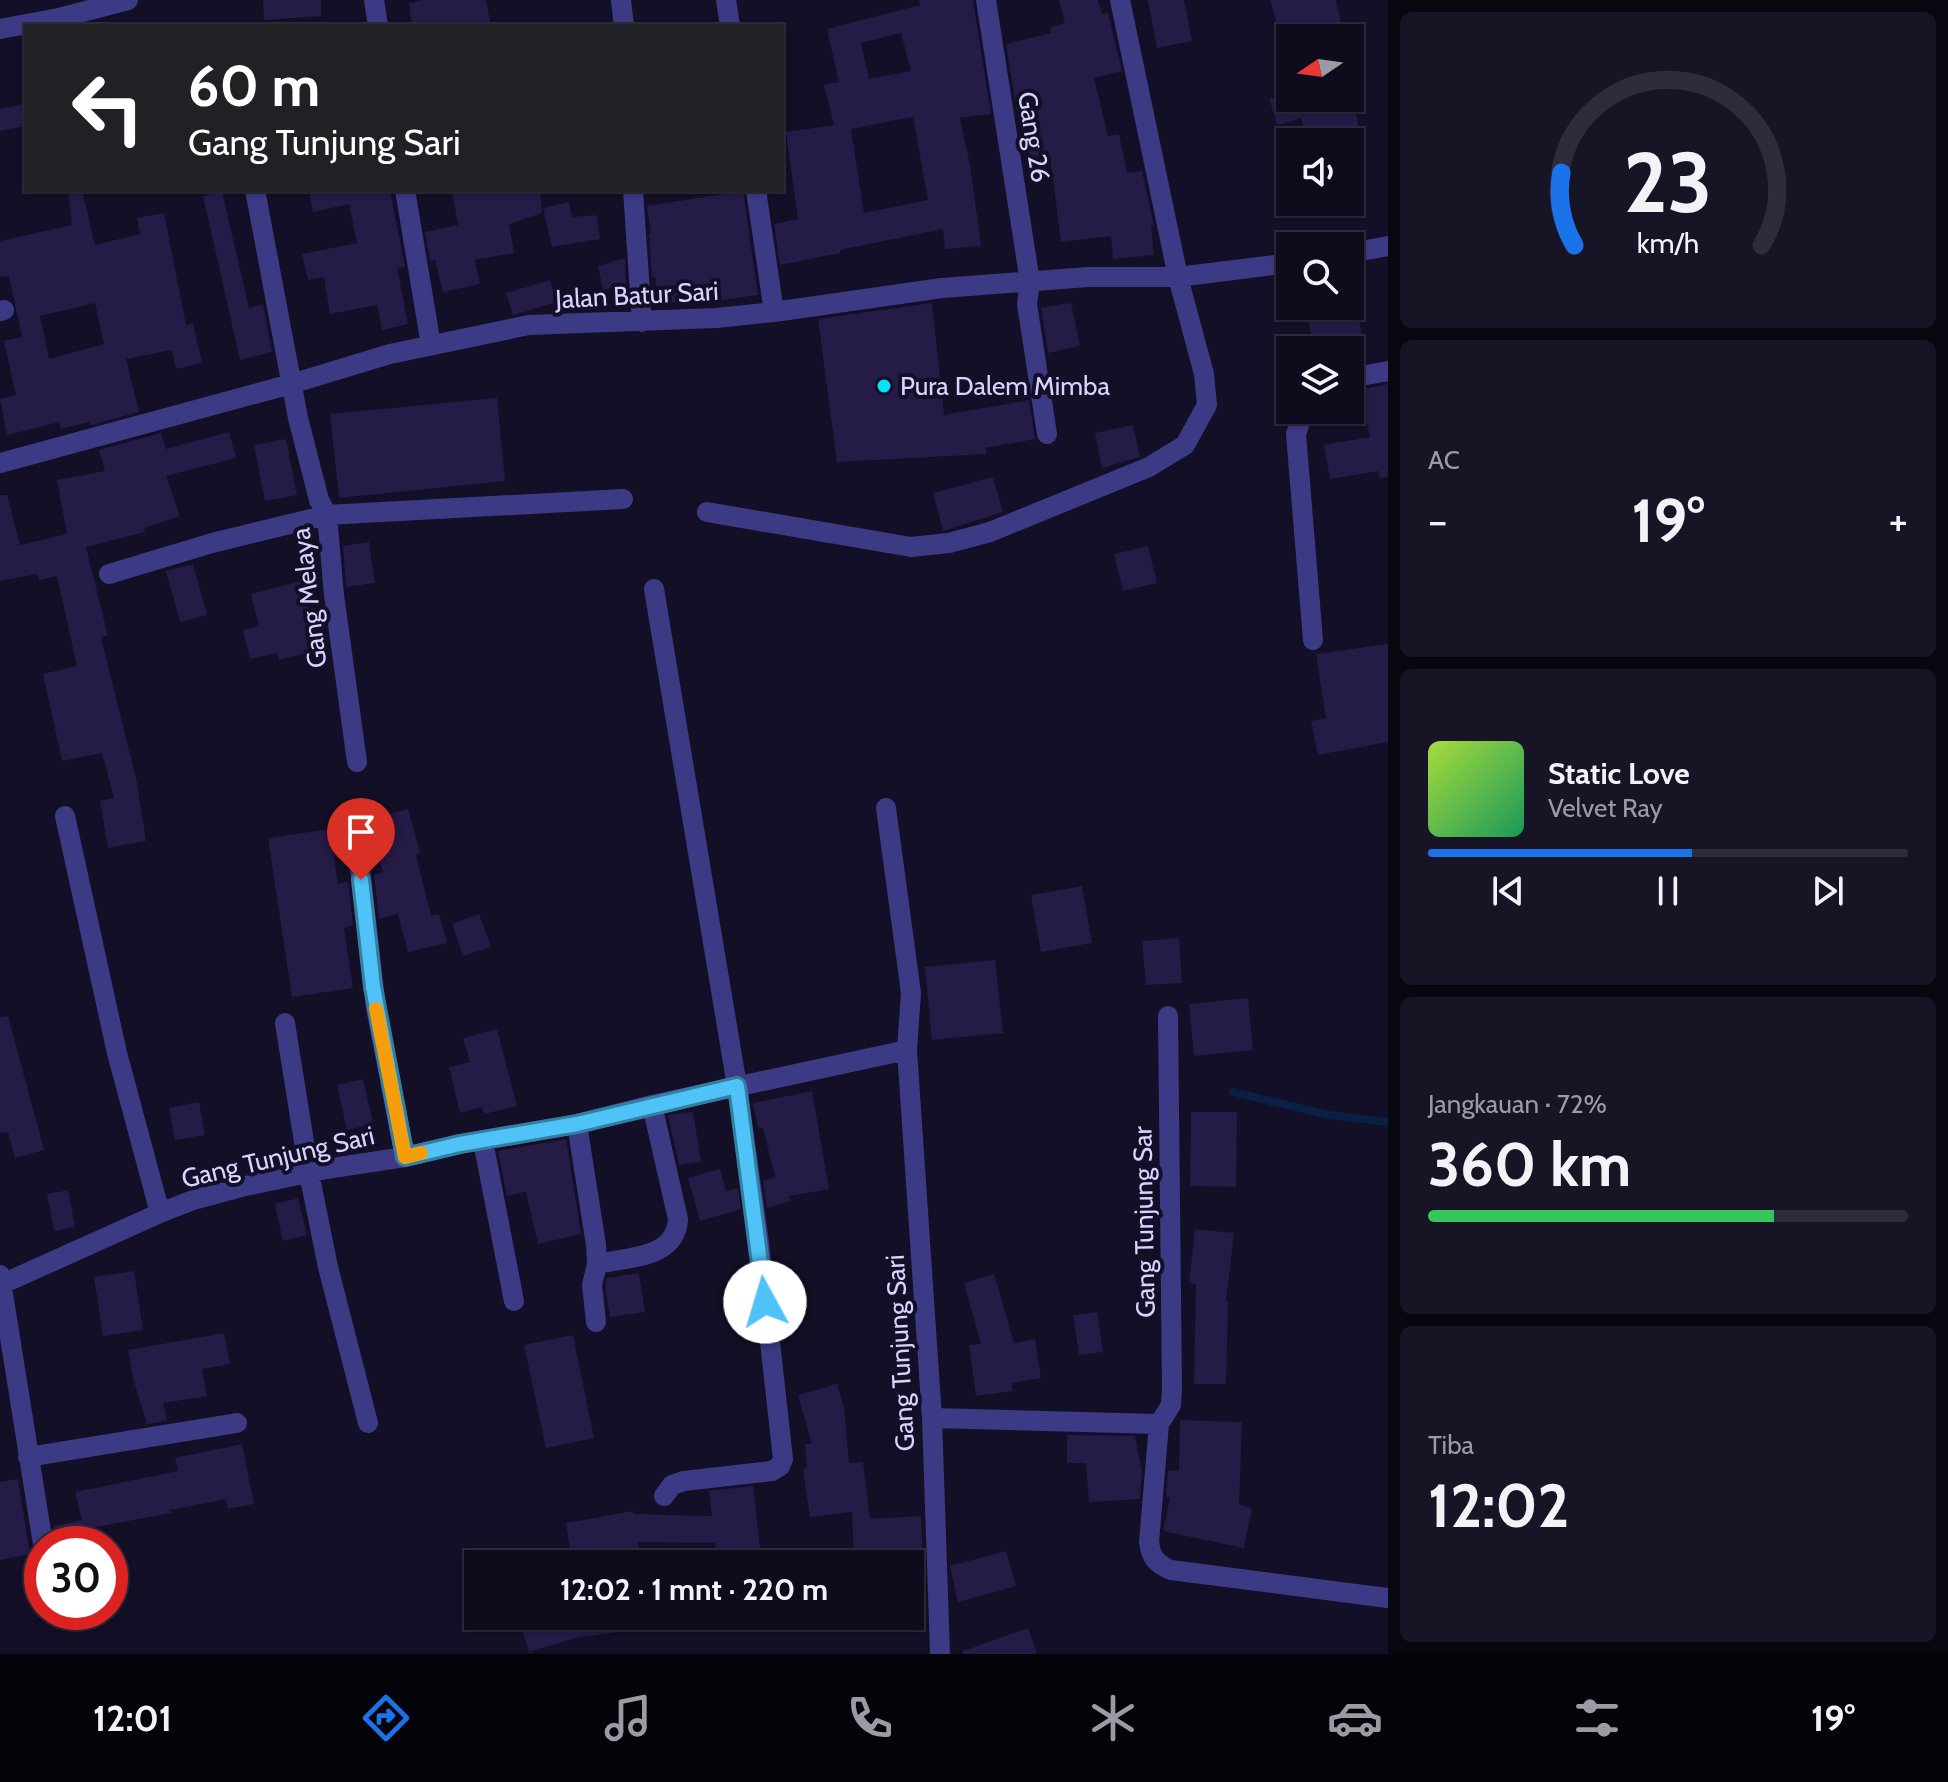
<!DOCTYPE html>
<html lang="id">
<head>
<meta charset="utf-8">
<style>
  body { margin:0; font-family:Cabin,sans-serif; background:#171425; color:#f1f3f6; height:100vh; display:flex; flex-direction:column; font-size:30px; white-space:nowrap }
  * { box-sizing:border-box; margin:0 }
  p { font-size:26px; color:#9b9ba3 }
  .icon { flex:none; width:44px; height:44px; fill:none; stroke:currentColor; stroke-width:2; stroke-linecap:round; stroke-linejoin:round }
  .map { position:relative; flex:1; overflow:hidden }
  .details { display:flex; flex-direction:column; gap:12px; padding:12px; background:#08060f; width:560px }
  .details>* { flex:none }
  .banner { position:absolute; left:24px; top:24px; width:760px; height:168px; border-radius:0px; box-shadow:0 2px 6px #0004,0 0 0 2px #2e2b3b; background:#202124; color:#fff; overflow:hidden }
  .needle { width:52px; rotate:257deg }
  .fabs { position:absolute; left:1276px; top:24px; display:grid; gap:16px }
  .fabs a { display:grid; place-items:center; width:88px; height:88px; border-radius:0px; background:#0e0b1c; box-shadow:0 2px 6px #0004,0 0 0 2px #2e2b3b; font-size:40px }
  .speed { position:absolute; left:24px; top:1526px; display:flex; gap:16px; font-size:40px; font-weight:700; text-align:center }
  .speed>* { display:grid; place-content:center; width:104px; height:104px; border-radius:50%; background:#0e0b1c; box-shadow:0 2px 6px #0004,0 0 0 2px #2e2b3b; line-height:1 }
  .speed .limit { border:12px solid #d22; background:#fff; color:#111 }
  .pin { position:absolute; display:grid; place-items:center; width:68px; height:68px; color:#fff; margin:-82px -34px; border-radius:50% 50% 50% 0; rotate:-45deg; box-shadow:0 0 8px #0007 }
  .pin .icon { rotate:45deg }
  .me { position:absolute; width:88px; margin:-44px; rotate:354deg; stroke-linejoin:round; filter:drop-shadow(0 0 6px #0008) }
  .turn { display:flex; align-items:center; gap:28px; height:168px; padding:0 32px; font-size:36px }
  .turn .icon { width:104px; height:104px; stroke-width:2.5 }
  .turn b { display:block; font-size:56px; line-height:68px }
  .big { font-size:60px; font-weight:700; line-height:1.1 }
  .details .card { flex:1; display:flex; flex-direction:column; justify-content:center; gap:12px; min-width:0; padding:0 28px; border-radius:12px; background:#171425 }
  .details .dial { align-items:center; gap:0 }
  .dial svg { height:208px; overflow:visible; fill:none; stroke:#2e2b3b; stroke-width:7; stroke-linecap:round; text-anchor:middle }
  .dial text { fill:#f1f3f6; stroke:none }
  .song { display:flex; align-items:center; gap:24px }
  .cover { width:96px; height:96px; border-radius:12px; background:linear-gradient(135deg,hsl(80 70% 55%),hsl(150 70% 35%)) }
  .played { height:8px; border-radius:4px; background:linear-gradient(90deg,#1a73e8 55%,#2e2b3b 55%) }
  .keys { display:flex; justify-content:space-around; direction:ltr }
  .heat { display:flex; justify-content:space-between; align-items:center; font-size:44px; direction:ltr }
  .charge { height:12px; border-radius:6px; background:linear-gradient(90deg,#34c759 72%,#2e2b3b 0) }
  .trip { position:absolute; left:464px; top:1550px; width:460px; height:80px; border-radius:0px; background:#0e0b1c; box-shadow:0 2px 6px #0004,0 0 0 2px #2e2b3b; font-weight:700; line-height:80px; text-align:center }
  .menu { display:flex; height:128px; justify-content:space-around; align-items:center; background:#06040b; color:#9b9ba3 }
  .menu .icon { width:56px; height:56px }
  .menu .on { color:#1a73e8 }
  .menu b { font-size:36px; color:#f1f3f6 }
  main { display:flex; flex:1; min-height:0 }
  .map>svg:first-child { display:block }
</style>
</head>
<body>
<main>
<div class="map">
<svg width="1388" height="1654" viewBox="0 0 1388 1654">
  <rect width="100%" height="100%" fill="#130f26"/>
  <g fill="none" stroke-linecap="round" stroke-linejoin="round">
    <!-- stream -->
    <path stroke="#0a1f44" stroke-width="8" d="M 1233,1092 L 1329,1115 L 1388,1122"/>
  </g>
  <!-- building -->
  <path fill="#241b47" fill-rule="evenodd" d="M 263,0 L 321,0 L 321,16 L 264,20 Z
    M 425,0 L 486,0 L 491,26 L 459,26 L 458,23 L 412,26 L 409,3 Z
    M 919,0 L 973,0 L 991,114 L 960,118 L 970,165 L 981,246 L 945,249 L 943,229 L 840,250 L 840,253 L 780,265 L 774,224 L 798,219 L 786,132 L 834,125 L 824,85 L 839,82 L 827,29 L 920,5 ZM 901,33 L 911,71 L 869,79 L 861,43 ZM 913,117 L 928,200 L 864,213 L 851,129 Z
    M 1059,0 L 1098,0 L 1102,14 L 1108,13 L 1122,71 L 1094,78 L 1108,136 L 1119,134 L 1127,173 L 1142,171 L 1154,226 L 1151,226 L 1154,255 L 1113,259 L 1111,236 L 1061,242 L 1051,164 L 1031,167 L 1022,110 L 1017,111 L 1006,44 L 1051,33 L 1050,27 L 1065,23 Z
    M 1148,0 L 1184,0 L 1192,41 L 1157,48 Z
    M 1270,0 L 1336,0 L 1343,35 L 1328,38 L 1281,38 Z
    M 1269,98 L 1352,98 L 1360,132 L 1326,142 L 1307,142 L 1301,118 L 1277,125 Z
    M 26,104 L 26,126 L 0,131 L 0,109 Z
    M 68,190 L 82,190 L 95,245 L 140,234 L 137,218 L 164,213 L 186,325 L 193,323 L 202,363 L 176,369 L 172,350 L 126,359 L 139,412 L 91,425 L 90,422 L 61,429 L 59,422 L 7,435 L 0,399 L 16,395 L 4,341 L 22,337 L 9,276 L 0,277 L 0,241 L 72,225 ZM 95,303 L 104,344 L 49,359 L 40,316 Z
    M 309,190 L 390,190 L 405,267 L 397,268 L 408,324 L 382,330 L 377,305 L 330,314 L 324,277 L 308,280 L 302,254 L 357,243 L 349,204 L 313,212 Z
    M 452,190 L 540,190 L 542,213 L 509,224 L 514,253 L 475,260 L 480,284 L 443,292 L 435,260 L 430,261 L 425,232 L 458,225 Z
    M 222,191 L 249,308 L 263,304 L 272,352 L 240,360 L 203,196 Z
    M 743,191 L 758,295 L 703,303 L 656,302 L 656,277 L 652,278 L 649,234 L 651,233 L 647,206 Z
    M 569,202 L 572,217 L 597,215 L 600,239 L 552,247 L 543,208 Z
    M 625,258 L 626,284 L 603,290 L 598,266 Z
    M 550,280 L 557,302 L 513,315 L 506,293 Z
    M 932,303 L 944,415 L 1029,400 L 1035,439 L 985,448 L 987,454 L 837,462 L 818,319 Z
    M 1071,303 L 1080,346 L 1048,353 L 1041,308 Z
    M 1306,306 L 1356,306 L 1365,350 L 1314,350 Z
    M 1388,384 L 1388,477 L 1380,478 L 1378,471 L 1330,479 L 1324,445 L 1370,437 L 1359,390 Z
    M 497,398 L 505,481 L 339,498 L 330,414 Z
    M 1133,425 L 1140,457 L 1102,468 L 1095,433 Z
    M 229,432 L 236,458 L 166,476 L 180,516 L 144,528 L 145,532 L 86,547 L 108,636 L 101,637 L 137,783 L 146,841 L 108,848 L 100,801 L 114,798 L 102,753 L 62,761 L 43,674 L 77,666 L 57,576 L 39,580 L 37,574 L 0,581 L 0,495 L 7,495 L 20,545 L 67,534 L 57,480 L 105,471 L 99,450 L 161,433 L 166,449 Z
    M 286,439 L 297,495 L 265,501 L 254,445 Z
    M 993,477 L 1003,512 L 943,531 L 933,493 Z
    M 369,542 L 375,583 L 346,587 L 343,546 Z
    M 1148,546 L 1157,583 L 1123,591 L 1114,554 Z
    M 193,564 L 207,615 L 180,622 L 166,571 Z
    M 309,579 L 315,602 L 308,604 L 321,649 L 279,660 L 277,653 L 250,659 L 243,630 L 259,626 L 251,594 Z
    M 1388,644 L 1388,742 L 1318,755 L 1311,721 L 1326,718 L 1316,654 Z
    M 408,809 L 420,853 L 416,855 L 431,916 L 439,914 L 447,943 L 408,952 L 398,914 L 379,919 L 374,875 L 383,872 L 368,820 Z
    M 330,829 L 338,884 L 348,881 L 353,925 L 344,928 L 353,988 L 292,997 L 268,838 Z
    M 1082,886 L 1092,943 L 1041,952 L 1031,895 Z
    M 479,914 L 491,947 L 463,956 L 452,924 Z
    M 1179,938 L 1182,983 L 1146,985 L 1142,941 Z
    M 995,960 L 1003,1033 L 932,1040 L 925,967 Z
    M 1248,998 L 1253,1050 L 1194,1056 L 1189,1004 Z
    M 8,1016 L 44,1150 L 15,1158 L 8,1132 L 0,1133 L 0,1017 Z
    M 497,1029 L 517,1106 L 484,1114 L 482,1107 L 460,1113 L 449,1067 L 470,1062 L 463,1038 Z
    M 363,1079 L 373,1124 L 347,1130 L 337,1085 Z
    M 812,1091 L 829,1189 L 789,1196 L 791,1201 L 767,1208 L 763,1181 L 775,1177 L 763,1128 L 758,1129 L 753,1103 Z
    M 199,1102 L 205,1135 L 175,1140 L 169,1108 Z
    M 693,1112 L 701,1162 L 679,1165 L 668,1115 Z
    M 1191,1112 L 1237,1112 L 1236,1187 L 1190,1186 Z
    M 566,1139 L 581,1234 L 538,1244 L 526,1192 L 507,1196 L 498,1151 Z
    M 720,1169 L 726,1191 L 738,1188 L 741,1209 L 700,1221 L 688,1178 Z
    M 68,1190 L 75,1227 L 54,1231 L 47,1194 Z
    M 298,1198 L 307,1235 L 283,1241 L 275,1204 Z
    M 1195,1229 L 1234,1233 L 1226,1301 L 1228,1301 L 1226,1384 L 1194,1384 L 1196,1284 L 1189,1283 Z
    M 134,1271 L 143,1330 L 103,1336 L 94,1277 Z
    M 639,1273 L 645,1312 L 610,1317 L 605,1286 L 607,1278 Z
    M 994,1274 L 1014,1343 L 1035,1339 L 1041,1378 L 1011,1383 L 1013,1391 L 976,1396 L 969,1345 L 981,1344 L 964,1283 Z
    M 1097,1312 L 1103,1352 L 1079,1355 L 1073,1315 Z
    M 224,1333 L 230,1364 L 202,1369 L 207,1396 L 163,1403 L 167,1421 L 147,1424 L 134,1382 L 128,1350 Z
    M 573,1335 L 594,1438 L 546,1448 L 524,1345 Z
    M 837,1384 L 844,1407 L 849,1463 L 863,1462 L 870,1519 L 921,1516 L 923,1554 L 854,1557 L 852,1512 L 810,1517 L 803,1469 L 807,1468 L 805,1444 L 812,1444 L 798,1395 Z
    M 1180,1420 L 1242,1422 L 1239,1505 L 1252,1508 L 1244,1548 L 1163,1531 L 1170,1497 L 1166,1497 L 1168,1471 L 1179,1470 Z
    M 1067,1435 L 1135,1436 L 1142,1473 L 1140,1499 L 1089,1502 L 1086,1463 L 1067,1463 Z
    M 242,1444 L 254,1504 L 228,1509 L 226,1499 L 170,1510 L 171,1513 L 96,1527 L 98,1535 L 56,1544 L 53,1526 L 82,1520 L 75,1492 L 178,1471 L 175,1458 Z
    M 18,1479 L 30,1554 L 0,1560 L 0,1482 Z
    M 753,1486 L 762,1564 L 717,1564 L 715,1543 L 638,1542 L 641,1564 L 613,1564 L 611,1555 L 572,1561 L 566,1523 L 633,1511 L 633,1514 L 712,1516 L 709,1491 Z
    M 1006,1551 L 1016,1586 L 958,1602 L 950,1566 Z
    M 518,1616 L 644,1616 L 644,1628 L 575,1638 L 529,1652 Z
    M 1028,1628 L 1037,1654 L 963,1654 L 963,1651 Z"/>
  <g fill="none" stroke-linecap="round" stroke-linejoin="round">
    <!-- minor -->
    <path stroke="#3d3a85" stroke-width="20" d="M 374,0 L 378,26
      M 621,0 L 624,26
      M 726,0 L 730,26
      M 986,0 L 1030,282 L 1027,304 L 1047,434
      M 0,29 L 59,18 L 128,0
      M 255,190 L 298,418 L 319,500 L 327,515 L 334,595 L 357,762
      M 405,190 L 431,345
      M 633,190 L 642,322
      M 756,190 L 774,312
      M 1350,253 L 1388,246
      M 0,311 L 4,310
      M 1350,378 L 1388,371
      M 1304,410 L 1296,434 L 1313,640
      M 0,463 L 291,384 L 390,354 L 529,325 L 716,318 L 774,312 L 942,288 L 1088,277 L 1178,277 L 1290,263
      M 707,512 L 911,547 L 949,543 L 990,532 L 1149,467 L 1185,445 L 1207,405 L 1204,374 L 1178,277 L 1120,0
      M 109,574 L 212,543 L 327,515 L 623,499
      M 654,589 L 737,1086 L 759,1243 L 783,1459 L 780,1466 L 772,1471 L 684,1481 L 672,1485 L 664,1496
      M 886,808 L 911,993 L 907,1050 L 932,1418 L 940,1654
      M 65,816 L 117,1053 L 160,1213
      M 358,851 L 376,1008 L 405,1157
      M 1168,1016 L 1172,1389 L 1171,1405 L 1159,1424 L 1149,1542 C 1151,1557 1156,1564 1171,1570 L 1388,1598
      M 285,1023 L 309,1173 L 328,1267 L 368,1423
      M 577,1124 L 596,1245 L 597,1264 L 592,1285 L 596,1322
      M 483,1141 L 514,1301
      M 597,1264 C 628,1257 676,1259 678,1219 L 652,1105
      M 0,1275 L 43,1544
      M 0,1285 L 160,1213 L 193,1200 L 241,1187 L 326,1169 L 405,1157 L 460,1144 L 577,1124 L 652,1105 L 907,1050
      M 932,1418 L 1159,1424
      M 28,1457 L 237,1423"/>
  </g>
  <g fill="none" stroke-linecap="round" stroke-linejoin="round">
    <!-- route casing -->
    <g stroke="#337fa1" stroke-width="20">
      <path id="route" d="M 361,880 L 373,987 L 405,1157 L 460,1144 L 577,1124 L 737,1086 L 765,1302"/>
    </g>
    <!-- route -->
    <use href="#route" stroke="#4fc3f7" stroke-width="14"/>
    <!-- slow -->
    <path stroke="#f59e0b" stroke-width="14" d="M 376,1009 L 405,1157 L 421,1153"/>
  </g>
  <!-- markers -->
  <circle fill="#00e5ff" stroke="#130f26" stroke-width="3" cx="884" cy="386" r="8"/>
  <g text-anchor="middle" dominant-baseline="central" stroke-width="8" stroke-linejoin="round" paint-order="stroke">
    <!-- street labels -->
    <g font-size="26" fill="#d9d4ff" stroke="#130f26">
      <text transform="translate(1034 137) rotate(81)">Gang 26</text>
      <text transform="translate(637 295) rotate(-3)">Jalan Batur Sari</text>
      <text transform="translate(309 598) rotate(-97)">Gang Melaya</text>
      <text transform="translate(278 1157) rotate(-13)">Gang Tunjung Sari</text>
      <text transform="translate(1144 1222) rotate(-91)">Gang Tunjung Sar</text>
      <text transform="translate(900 1353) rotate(-93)">Gang Tunjung Sari</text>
    </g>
    <!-- poi labels -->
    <g font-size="26" fill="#d9d4ff" stroke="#130f26" text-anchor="start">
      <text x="900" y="386">Pura Dalem Mimba</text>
    </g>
  </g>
</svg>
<div class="fabs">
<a><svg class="needle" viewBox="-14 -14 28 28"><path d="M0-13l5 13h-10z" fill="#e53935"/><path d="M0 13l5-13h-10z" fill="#9b9ba3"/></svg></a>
<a><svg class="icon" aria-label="sound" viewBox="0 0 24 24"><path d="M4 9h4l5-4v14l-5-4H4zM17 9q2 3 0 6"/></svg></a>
<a><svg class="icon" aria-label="search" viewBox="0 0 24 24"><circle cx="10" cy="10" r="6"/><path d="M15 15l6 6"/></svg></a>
<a><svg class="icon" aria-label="layers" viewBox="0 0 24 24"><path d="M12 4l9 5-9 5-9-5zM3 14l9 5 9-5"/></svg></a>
</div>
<div class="speed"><div class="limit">30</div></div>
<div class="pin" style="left:361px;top:880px;background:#d93025"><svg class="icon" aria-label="arrive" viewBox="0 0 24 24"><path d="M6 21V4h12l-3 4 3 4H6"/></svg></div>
<svg class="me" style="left:765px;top:1302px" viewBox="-20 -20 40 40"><circle r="19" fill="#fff"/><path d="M0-13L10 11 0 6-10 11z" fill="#4fc3f7"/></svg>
<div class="trip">12:02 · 1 mnt · 220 m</div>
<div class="banner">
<div class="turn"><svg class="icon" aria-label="left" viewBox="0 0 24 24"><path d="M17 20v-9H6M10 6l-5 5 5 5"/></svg><div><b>60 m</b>Gang Tunjung Sari</div></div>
</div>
</div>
<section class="details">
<div class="card dial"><svg viewBox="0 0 100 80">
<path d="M14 69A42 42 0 1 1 86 69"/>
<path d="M14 69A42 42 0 0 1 9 41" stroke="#1a73e8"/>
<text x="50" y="56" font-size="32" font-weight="700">23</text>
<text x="50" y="72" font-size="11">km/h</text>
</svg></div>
<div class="card"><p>AC</p>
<div class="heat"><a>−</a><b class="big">19°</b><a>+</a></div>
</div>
<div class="card">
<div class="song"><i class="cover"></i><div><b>Static Love</b><p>Velvet Ray</p></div></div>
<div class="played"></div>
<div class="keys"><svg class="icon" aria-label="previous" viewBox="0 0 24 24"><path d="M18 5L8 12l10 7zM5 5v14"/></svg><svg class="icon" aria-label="pause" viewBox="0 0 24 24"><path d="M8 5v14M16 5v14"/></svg><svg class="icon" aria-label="next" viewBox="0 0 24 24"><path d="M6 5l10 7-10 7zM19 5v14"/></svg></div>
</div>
<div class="card"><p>Jangkauan · 72%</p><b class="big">360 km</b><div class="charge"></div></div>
<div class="card"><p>Tiba</p><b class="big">12:02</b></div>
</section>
</main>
<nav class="menu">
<b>12:01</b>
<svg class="icon on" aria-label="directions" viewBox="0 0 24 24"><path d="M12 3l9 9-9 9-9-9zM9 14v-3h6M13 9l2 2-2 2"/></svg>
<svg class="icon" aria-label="music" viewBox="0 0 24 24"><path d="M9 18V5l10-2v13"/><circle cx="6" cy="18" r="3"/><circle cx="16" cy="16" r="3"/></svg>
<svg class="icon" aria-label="phone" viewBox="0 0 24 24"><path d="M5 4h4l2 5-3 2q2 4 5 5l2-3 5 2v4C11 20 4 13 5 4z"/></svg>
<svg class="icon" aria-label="climate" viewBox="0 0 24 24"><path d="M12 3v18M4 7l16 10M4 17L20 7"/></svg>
<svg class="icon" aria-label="car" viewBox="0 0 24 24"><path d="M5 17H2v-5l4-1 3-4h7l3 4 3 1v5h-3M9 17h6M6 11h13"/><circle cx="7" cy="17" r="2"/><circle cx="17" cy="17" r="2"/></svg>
<svg class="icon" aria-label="filters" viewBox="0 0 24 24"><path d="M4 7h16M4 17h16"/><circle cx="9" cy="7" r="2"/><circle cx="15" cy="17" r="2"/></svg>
<b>19°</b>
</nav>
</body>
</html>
